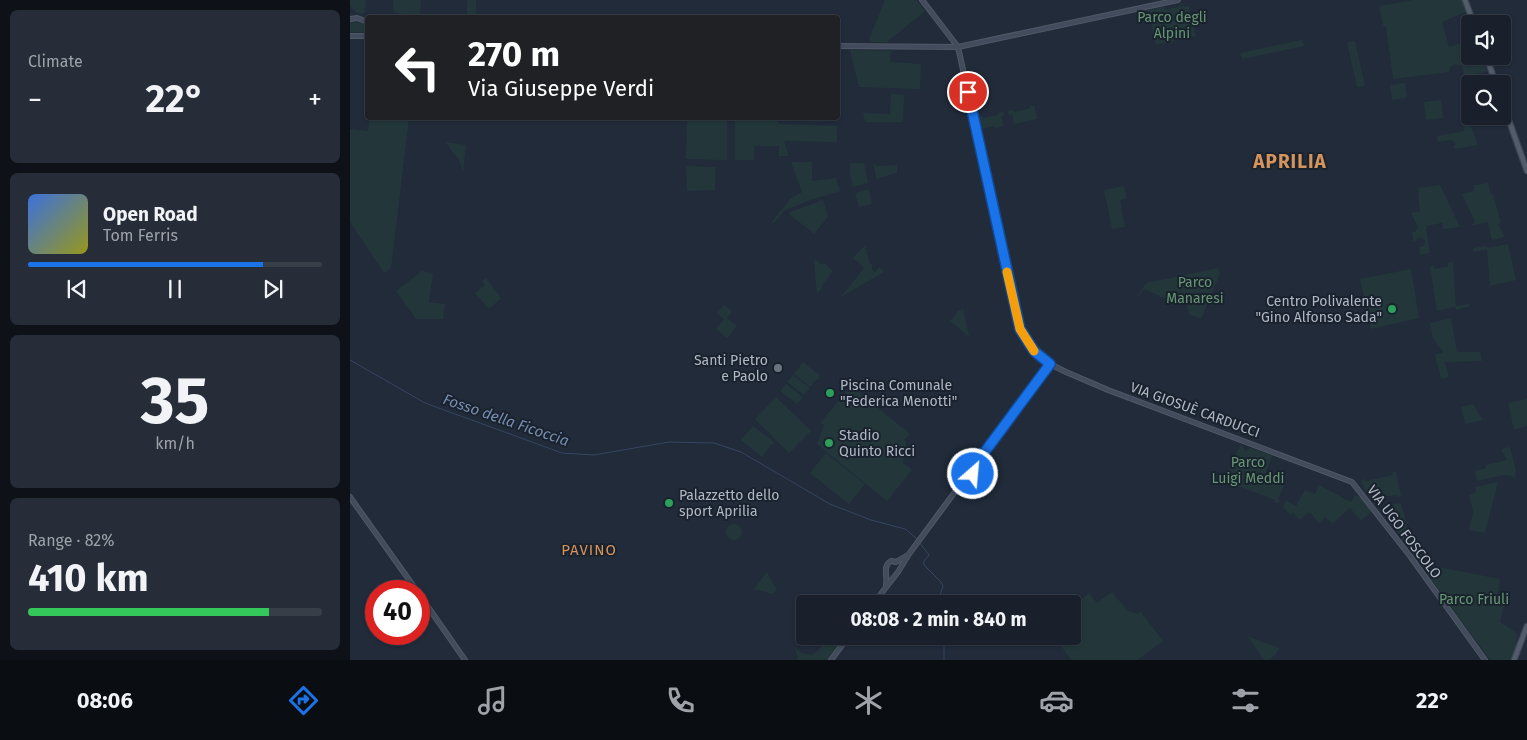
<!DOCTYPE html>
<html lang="en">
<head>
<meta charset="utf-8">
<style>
  body { margin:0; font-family:"Fira Sans",sans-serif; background:#262d38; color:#f1f3f6; height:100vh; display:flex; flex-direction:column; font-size:19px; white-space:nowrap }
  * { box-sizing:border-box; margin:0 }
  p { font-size:16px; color:#9fa3a9 }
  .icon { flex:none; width:28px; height:28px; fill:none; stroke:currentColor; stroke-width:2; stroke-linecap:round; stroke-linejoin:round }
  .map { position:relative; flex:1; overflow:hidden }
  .panel { display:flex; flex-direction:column; gap:10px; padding:10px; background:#0e1218; width:350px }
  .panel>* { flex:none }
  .top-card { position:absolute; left:15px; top:15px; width:475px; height:105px; border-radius:5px; box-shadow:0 1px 4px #0004,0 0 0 1px #373e48; background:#202124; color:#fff; overflow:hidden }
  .controls { position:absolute; left:1111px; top:15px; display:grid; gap:10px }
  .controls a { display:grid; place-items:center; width:50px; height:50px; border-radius:5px; background:#19202c; box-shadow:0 1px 4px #0004,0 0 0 1px #373e48; font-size:25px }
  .speed { position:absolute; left:15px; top:580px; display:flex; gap:10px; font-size:25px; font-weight:700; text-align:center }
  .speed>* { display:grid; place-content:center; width:65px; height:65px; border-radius:50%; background:#19202c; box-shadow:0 1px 4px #0004,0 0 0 1px #373e48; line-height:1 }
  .speed .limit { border:8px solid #d22; background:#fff; color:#111 }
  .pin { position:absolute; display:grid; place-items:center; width:42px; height:42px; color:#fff; margin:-21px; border:2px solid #fff; border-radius:50%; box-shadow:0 1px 5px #0007 }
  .me { position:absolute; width:55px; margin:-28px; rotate:27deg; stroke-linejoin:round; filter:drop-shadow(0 0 4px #0008) }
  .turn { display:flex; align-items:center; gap:18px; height:105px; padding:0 20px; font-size:22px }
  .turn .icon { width:65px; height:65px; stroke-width:2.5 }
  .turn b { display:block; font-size:35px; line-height:42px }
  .big { font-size:38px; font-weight:700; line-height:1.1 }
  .panel .tile { flex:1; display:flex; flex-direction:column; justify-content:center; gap:8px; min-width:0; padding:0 18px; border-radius:8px; background:#262d38 }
  .panel .dial { align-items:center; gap:0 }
  .dial b { font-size:65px; line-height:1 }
  .song { display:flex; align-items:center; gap:15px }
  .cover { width:60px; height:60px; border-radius:8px; background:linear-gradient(135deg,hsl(220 70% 55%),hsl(60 70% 35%)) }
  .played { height:5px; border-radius:2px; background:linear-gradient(90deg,#1a73e8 80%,#373e48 80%) }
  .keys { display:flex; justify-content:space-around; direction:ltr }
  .heat { display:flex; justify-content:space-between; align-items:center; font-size:28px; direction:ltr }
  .charge { height:8px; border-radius:4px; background:linear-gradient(90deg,#34c759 82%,#373e48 0) }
  .trip { position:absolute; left:446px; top:595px; width:285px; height:50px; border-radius:5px; background:#19202c; box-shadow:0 1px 4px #0004,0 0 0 1px #373e48; font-weight:700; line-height:50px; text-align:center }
  .tab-bar { display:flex; height:80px; justify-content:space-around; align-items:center; background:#0a0d12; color:#9fa3a9 }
  .tab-bar .icon { width:35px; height:35px }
  .tab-bar .selected { color:#1a73e8 }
  .tab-bar b { font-size:22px; color:#f1f3f6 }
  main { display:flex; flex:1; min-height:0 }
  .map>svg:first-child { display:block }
</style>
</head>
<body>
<main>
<section class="panel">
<div class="tile"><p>Climate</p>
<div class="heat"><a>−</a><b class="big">22°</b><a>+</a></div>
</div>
<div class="tile">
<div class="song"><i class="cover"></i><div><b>Open Road</b><p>Tom Ferris</p></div></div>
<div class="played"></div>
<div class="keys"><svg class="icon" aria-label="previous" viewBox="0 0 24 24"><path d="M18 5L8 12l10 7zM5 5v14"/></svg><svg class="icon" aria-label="pause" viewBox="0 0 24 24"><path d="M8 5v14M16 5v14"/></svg><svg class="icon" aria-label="next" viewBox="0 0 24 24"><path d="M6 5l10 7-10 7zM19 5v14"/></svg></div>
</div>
<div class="tile dial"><b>35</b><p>km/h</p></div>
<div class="tile"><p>Range · 82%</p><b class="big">410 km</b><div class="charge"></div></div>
</section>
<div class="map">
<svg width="1177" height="660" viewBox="0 0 1177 660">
  <rect width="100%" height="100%" fill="#212b3a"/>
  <!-- green -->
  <path fill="#23373b" d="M 0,0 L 16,0 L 15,12 L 12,14 L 7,13 L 0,6 Z
    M 43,0 L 71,0 L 70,16 L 44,13 Z
    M 117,0 L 126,0 L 126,17 L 117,17 Z
    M 535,0 L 566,0 L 575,11 L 537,42 L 522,42 L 519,39 Z
    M 1063,0 L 1112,0 L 1116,12 L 1092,22 L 1099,47 L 1120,40 L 1120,56 L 1132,56 L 1137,72 L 1114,76 L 1112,66 L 1105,64 L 1100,67 L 1099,72 L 1043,79 L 1036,26 L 1033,26 L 1029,6 Z
    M 833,3 L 834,7 L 839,6 L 846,36 L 806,45 L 800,17 L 798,17 L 796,11 L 814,7 L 815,10 L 832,6 Z
    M 0,22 L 13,23 L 17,28 L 17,32 L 0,32 Z
    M 952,40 L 954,46 L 892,59 L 890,54 L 894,52 Z
    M 1005,41 L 1015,86 L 1007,87 L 997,42 Z
    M 500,50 L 541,51 L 540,62 L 571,64 L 570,89 L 509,87 Z
    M 1055,83 L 1057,98 L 1042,100 L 1040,85 Z
    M 541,94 L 554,95 L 553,122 L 515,122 L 513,113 L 540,114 Z
    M 1091,100 L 1093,118 L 1076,120 L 1074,102 Z
    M 684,105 L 687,119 L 664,124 L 662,114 L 659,115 L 658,111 L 663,110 L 664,112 L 680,108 L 680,106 Z
    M 653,111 L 654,116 L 651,116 L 654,126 L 645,128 L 644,126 L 631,129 L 628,117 L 632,116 L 633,118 L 648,115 L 648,113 Z
    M 20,118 L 59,118 L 41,268 L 34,273 L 0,222 L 0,129 L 18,131 Z
    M 337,118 L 377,118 L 377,160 L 336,159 Z
    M 385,118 L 426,118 L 429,124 L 487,126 L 487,142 L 434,141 L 439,156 L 429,156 L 429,146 L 404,146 L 404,160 L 385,160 Z
    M 1120,124 L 1128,145 L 1105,149 L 1104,146 L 1106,144 L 1102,140 L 1088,142 L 1087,136 L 1114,131 L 1113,126 Z
    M 95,142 L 116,145 L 113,173 L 109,160 Z
    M 441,162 L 462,162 L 462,181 L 486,178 L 490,191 L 460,200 L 434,211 L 424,223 L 422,222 L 440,199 L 452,192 Z
    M 500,163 L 514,163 L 518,183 L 503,187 L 500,174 Z
    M 523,163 L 527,166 L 547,165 L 547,173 L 529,178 L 527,181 Z
    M 336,166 L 365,167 L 365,190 L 337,191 Z
    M 1138,183 L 1141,195 L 1143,195 L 1151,223 L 1148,224 L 1155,237 L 1142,240 L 1138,222 L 1120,226 L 1125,222 L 1112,194 L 1124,191 L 1124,185 Z
    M 1090,185 L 1110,227 L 1093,229 L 1092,223 L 1076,226 L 1080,253 L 1070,255 L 1069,247 L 1074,246 L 1075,241 L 1070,237 L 1063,242 L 1062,232 L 1066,232 L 1065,230 L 1068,228 L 1061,213 L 1070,211 L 1068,196 L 1069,195 L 1068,188 Z
    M 774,186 L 777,198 L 770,200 L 775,227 L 762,229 L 754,190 Z
    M 519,189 L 522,204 L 509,207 L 505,193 Z
    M 473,200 L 478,217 L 464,234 L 438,213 Z
    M 1158,244 L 1166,280 L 1140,286 L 1137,250 L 1123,252 L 1123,248 L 1137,246 L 1137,248 Z
    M 515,245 L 516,247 L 515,248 L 517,250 L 516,252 L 519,258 L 518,259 L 520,261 L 519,263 L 522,265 L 522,270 L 525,272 L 529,267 L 534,272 L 491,297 L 514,268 L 503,258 Z
    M 465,259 L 472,265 L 474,263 L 483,271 L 472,285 L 472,288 L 467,294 L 464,263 Z
    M 1103,262 L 1106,306 L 1119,304 L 1119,306 L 1106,310 L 1105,307 L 1087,311 L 1080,266 L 1084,266 L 1084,269 L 1098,267 L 1097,263 Z
    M 868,268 L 870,274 L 851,319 L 839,314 L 837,305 L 833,303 L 828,304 L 794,289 L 789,296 L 788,295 L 796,283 Z
    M 1061,269 L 1069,318 L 1021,329 L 1010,279 Z
    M 72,271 L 83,273 L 79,302 L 95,304 L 93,319 L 66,319 L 46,291 Z
    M 136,278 L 151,298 L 139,309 L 125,293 L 135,285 L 132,281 Z
    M 374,305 L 382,312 L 377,318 L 387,326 L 377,338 L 366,329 L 374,319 L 367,313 Z
    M 613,309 L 619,336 L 618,336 L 600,321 L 608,311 Z
    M 1101,318 L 1107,352 L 1130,352 L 1132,361 L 1095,362 L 1099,377 L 1091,379 L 1085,355 L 1093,352 L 1083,338 L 1080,323 Z
    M 453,362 L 469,375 L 469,379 L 466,380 L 460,387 L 444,374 Z
    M 443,375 L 460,388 L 454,395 L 437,382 Z
    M 436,384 L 453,397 L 447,404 L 430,391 Z
    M 501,386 L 560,434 L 554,440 L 556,442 L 553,463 L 562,470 L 537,501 L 467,444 L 474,425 L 470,423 Z
    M 426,397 L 461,431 L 439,453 L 405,419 Z
    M 1177,399 L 1177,426 L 1164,430 L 1158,403 Z
    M 1123,404 L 1133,420 L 1115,424 L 1111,407 Z
    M 403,426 L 424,442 L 412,457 L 391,440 Z
    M 890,445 L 892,445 L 895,451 L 901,448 L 922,456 L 914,478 L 934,486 L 928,499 L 930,500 L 928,503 L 924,502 L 925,500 L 888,486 L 887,488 L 874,483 L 873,482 Z
    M 1160,447 L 1166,471 L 1165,477 L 1154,475 L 1127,481 L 1125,471 L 1136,468 L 1136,465 L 1157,460 L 1151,449 Z
    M 476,453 L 515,484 L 499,504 L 460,473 Z
    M 1042,472 L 1046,472 L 1051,496 L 1047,497 L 1046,495 L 1027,498 L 1028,501 L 1023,502 L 1014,489 L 1011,480 L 1014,479 L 1016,481 L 1043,475 Z
    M 1148,482 L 1135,533 L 1119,530 L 1123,512 L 1119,495 L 1126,492 L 1125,487 Z
    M 969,485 L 1001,502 L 1005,495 L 1012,498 L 1022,511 L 1011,521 L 1000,508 L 982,524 L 976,517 L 969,523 L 959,512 L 950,520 L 943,513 L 940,515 L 933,507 L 936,501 L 946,506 L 955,490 L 965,494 Z
    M 1051,503 L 1054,515 L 1055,517 L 1058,538 L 1061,540 L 1061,546 L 1059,549 L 1042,524 L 1046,521 L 1043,504 Z
    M376 532a8 8 0 1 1 16 0a8 8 0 1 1-16 0Z
    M 1076,563 L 1078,565 L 1150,579 L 1147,599 L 1154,606 L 1150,622 L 1168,634 L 1166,640 L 1168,643 L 1162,660 L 1140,660 L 1073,568 L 1073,564 Z
    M 417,572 L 427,590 L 422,594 L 404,589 Z
    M 762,592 L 778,611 L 788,614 L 791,612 L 813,641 L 787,660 L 721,660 L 704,636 L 722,636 L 723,606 L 739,593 L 747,603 Z
    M 478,636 L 493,636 L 487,645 L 487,648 L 478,660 L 448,660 L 445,647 L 451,653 L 462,655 L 468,651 Z
    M 897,636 L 929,648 L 929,650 L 920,660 L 914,660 Z"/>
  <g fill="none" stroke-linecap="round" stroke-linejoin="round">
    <!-- stream -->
    <path stroke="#354661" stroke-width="1" d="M 0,360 L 75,403 L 212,453 L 244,455 L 319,442 L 364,443 L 391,452 L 480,504 L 521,520 L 555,529 L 566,538 L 579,555 L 574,561 L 574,565 L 590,581 L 593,586 L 590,595 L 585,599 L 580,598 L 580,604
      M 594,636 L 594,660"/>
    <!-- secondary casing -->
    <g stroke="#505865" stroke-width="6">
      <path id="secondary" d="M 572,0 L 608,47 L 669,325 L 677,343 L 687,355 L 700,364 L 716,372 L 758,390 L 1002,482 L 1060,556 L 1135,660
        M 0,19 L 7,18 L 18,22
        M 0,36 L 18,36
        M 488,46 L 608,47 L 828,0
        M 619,471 L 700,364
        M613.5 476a4.5 4.5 0 1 1 9 0a4.5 4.5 0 1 1-9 0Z
        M 0,497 L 67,591
        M 536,585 C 538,576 532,566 541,561 L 546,562 L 558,555
        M 69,594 L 115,660
        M 523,604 L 548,572 L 559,554 L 610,485 L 614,478
        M 481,660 L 499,636"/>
    </g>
    <!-- primary casing -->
    <g stroke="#3e4653" stroke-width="7">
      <path id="primary" d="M 1115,0 L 1124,24
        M 1136,56 L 1146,84
        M 1152,101 L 1177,171
        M 1164,660 L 1177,626"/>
    </g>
    <!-- secondary -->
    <use href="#secondary" stroke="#434c5d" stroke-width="4"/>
    <!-- primary -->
    <use href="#primary" stroke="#535c6a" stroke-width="4.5"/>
  </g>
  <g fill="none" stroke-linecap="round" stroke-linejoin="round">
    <!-- route casing -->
    <g stroke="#114b97" stroke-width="12">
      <path id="route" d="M 618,92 L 670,329 L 684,351 L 700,364 L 625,465 L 623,474"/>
    </g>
    <!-- route -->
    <use href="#route" stroke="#1a73e8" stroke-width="9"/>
    <!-- slow -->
    <path stroke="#f59e0b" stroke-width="9" d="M 657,272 L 670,329 L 684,351"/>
  </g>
  <!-- markers -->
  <g fill="#2e9e5b" stroke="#1a222e" stroke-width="2">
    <circle cx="1042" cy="309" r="5"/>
    <circle cx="480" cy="393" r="5"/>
    <circle cx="479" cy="443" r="5"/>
    <circle cx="319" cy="503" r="5"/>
  </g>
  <circle fill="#6b7280" stroke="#1a222e" stroke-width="2" cx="428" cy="368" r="5"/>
  <g text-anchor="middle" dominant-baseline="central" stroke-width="4" stroke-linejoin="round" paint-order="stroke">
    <!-- park labels -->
    <g font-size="14" fill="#679773" stroke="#1a222e">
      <text x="822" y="17">Parco degli<tspan x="822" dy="16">Alpini</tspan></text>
      <text x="845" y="282">Parco<tspan x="845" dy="16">Manaresi</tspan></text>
      <text x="898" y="462">Parco<tspan x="898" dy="16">Luigi Meddi</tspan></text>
      <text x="1124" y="599">Parco Friuli</text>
    </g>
    <!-- poi labels -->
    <g font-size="14" fill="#b0b8c6" stroke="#1a222e" text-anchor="start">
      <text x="1032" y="301" text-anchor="end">Centro Polivalente<tspan x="1032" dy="16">"Gino Alfonso Sada"</tspan></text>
      <text x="418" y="360" text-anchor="end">Santi Pietro<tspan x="418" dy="16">e Paolo</tspan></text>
      <text x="490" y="385">Piscina Comunale<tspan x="490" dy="16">"Federica Menotti"</tspan></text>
      <text x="489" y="435">Stadio<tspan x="489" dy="16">Quinto Ricci</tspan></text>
      <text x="329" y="495">Palazzetto dello<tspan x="329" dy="16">sport Aprilia</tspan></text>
    </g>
    <!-- street labels -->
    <g font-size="14" fill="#b0b8c6" stroke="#1a222e">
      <text transform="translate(845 410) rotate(20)">VIA GIOSUÈ CARDUCCI</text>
      <text transform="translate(1054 532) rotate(53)">VIA UGO FOSCOLO</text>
    </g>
    <!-- water labels -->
    <g font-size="15" font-style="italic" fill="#778daf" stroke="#1a222e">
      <text transform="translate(156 420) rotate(19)">Fosso della Ficoccia</text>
    </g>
    <!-- neighbourhood labels -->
    <g font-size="15" letter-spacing="1" fill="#d4945c" stroke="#1a222e">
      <text x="239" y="550">PAVINO</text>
    </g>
    <!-- district labels -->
    <g font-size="19" font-weight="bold" letter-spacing="1" fill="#d4945c" stroke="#1a222e">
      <text x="940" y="161">APRILIA</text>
    </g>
  </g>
</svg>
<div class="controls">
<a><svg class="icon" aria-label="sound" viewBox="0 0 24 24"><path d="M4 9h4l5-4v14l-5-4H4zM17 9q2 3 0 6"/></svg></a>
<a><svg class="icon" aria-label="search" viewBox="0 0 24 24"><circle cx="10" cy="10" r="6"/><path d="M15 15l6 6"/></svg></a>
</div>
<div class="speed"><div class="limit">40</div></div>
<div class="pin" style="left:618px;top:92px;background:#d93025"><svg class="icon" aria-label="arrive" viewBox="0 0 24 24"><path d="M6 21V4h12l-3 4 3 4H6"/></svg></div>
<svg class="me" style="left:623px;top:474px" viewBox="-20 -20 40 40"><circle r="17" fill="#1a73e8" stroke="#fff" stroke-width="3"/><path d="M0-11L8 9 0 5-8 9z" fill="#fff"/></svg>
<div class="trip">08:08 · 2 min · 840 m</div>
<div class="top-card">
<div class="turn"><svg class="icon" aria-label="left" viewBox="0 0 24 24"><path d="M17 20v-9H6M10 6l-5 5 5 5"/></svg><div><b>270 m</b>Via Giuseppe Verdi</div></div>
</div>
</div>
</main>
<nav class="tab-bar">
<b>08:06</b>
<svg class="icon selected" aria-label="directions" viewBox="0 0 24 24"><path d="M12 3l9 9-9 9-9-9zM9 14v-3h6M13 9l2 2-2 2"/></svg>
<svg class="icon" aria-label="music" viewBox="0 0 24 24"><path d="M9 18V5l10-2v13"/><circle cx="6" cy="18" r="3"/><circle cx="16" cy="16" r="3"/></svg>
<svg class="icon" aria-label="phone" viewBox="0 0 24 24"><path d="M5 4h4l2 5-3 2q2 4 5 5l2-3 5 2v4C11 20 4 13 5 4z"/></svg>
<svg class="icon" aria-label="climate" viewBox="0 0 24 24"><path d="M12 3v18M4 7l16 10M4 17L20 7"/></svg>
<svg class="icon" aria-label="car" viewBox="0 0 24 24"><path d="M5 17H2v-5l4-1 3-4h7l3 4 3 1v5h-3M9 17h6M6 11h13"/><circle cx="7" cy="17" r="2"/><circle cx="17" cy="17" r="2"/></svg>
<svg class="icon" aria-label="filters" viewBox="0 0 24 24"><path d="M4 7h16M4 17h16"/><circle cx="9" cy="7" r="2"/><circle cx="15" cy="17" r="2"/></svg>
<b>22°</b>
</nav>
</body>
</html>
